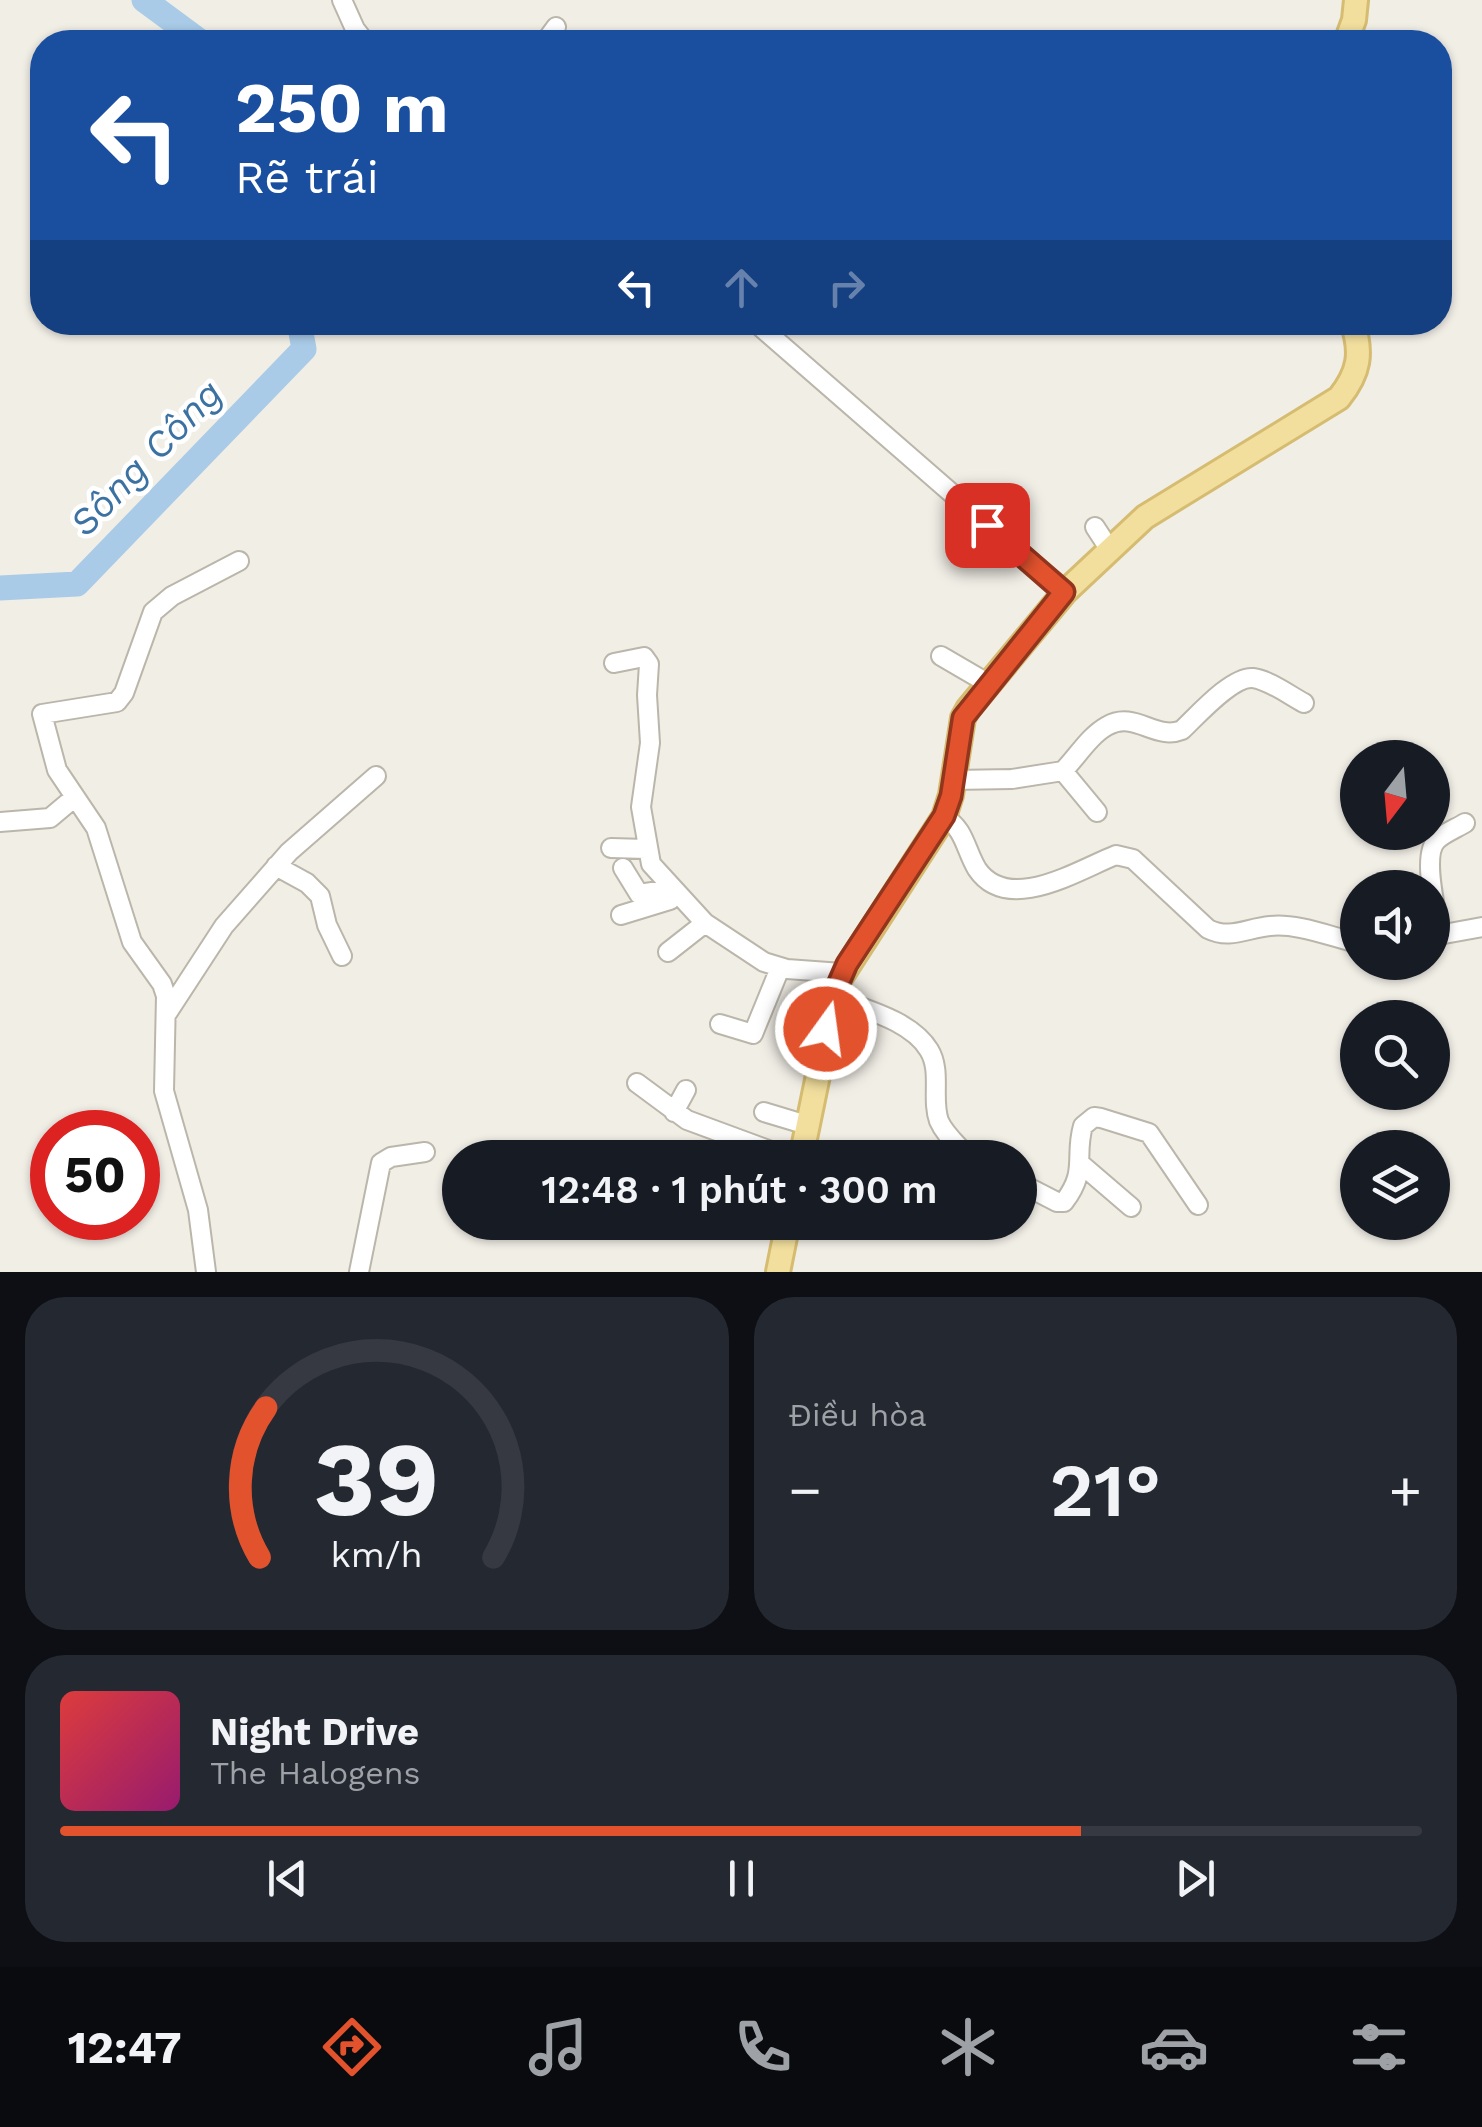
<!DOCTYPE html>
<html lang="vi">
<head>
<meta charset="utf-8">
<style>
  body { margin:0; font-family:"Work Sans",sans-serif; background:#242831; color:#f1f3f6; height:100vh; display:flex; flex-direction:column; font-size:38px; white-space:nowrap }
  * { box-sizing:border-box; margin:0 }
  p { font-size:32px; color:#9ea1a6 }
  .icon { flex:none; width:55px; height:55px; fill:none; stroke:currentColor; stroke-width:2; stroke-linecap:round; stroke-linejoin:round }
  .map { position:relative; height:1272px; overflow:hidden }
  .panel { display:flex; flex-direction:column; gap:25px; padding:25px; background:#0d0f14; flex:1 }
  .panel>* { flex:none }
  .hud { position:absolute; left:30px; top:30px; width:1422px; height:305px; border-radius:40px; box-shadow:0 2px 8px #0004; background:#1a4fa0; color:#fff; overflow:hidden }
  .needle { width:65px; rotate:196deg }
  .fabs { position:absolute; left:1340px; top:740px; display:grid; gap:20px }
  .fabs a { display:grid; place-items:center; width:110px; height:110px; border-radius:50%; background:#171b24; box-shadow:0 2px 8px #0004; font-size:50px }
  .speed { position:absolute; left:30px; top:1110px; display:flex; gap:20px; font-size:50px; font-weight:700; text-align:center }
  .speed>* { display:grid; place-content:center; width:130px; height:130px; border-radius:50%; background:#171b24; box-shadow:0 2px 8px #0004; line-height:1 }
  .speed .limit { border:15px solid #d22; background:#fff; color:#111 }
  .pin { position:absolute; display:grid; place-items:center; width:85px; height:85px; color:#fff; margin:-42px; border-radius:20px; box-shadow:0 5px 15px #0006 }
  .me { position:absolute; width:110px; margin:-55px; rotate:14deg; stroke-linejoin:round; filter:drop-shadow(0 0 8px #0008) }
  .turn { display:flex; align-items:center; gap:35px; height:210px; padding:0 40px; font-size:45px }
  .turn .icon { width:130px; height:130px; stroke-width:2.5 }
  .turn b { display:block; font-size:70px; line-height:85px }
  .lanes { display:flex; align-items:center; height:95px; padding:0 40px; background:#0003; justify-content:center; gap:50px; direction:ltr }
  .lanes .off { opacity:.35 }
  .big { font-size:75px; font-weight:600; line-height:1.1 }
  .panel .card { flex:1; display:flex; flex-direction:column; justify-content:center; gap:15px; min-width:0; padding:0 35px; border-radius:40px; background:#242831 }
  .panel .dial { align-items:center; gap:0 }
  .dial svg { height:260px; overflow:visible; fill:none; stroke:#363941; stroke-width:7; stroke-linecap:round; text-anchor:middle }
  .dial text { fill:#f1f3f6; stroke:none }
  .song { display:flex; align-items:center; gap:30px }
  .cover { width:120px; height:120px; border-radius:15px; background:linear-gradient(135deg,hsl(0 70% 55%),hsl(320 70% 35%)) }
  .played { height:10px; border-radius:5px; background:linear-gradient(90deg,#e1522d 75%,#363941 75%) }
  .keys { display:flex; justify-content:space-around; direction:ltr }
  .heat { display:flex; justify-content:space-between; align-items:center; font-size:55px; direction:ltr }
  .panel .tiles { flex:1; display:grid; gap:25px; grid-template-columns:1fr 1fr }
  .card:last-child { grid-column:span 2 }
  .trip { position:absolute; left:442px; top:1140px; width:595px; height:100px; border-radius:50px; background:#171b24; box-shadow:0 2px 8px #0004; font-weight:600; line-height:100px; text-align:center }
  .tabs { display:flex; height:160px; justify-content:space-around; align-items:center; background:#090b0e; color:#9ea1a6 }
  .tabs .icon { width:70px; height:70px }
  .tabs .selected { color:#e1522d }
  .tabs b { font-size:45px; color:#f1f3f6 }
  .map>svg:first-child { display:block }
</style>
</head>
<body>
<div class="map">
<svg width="1482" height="1272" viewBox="0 0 1482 1272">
  <rect width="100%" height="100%" fill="#f1eee6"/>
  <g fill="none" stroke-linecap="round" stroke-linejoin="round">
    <!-- river -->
    <path stroke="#a9cbe7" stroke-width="25" d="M 144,0 L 201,42
      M 0,588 L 77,584 L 304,349 L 299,322"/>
    <!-- minor casing -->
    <g stroke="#bbb6aa" stroke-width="22">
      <path id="minor" d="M 342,0 L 355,29 L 365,42
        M 545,42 L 556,27
        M 755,322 L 1065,592
        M 1095,527 L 1110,550
        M 941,656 L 989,684
        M 614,663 L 644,657 L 649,664 L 647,695 L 650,743 L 641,807 L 651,864 L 705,923 L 764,962 L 787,969 L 842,973
        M 953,780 L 1012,779 L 1063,771
        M 1097,812 L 1063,771 C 1077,757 1089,736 1107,726 C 1135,710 1155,741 1182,730 C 1197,716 1232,676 1253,678 C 1269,680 1289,695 1304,703
        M 944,817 C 965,829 965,849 977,869 C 1008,915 1078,870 1116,855 L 1133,859 L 1208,929 C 1230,940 1247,928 1270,926 C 1298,923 1331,937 1358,943
        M 0,822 L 50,818 L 75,797
        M 611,848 L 646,849
        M 276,866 L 307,883 L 320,896 L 327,925 L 342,956
        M 623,868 L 639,894 L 672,889
        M 621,915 L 670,900
        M 1440,934 C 1437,913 1421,855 1437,840 C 1444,833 1457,828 1465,823
        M 1433,936 L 1482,927
        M 668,952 L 705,923
        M 833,997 C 863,1009 911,1020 929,1050 C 942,1071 931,1099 939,1121 C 945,1135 959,1146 969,1158
        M 166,1015 L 224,926 L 289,852 L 376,776
        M 720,1024 L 753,1034 L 780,968
        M 637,1083 L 687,1120 L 790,1158
        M 674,1112 L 686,1090
        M 764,1112 L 807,1125
        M 1082,1165 L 1131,1207
        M 1020,1183 L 1057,1202 L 1064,1202 C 1088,1171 1074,1157 1083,1126 L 1094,1117 L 1101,1118 L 1149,1133 L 1198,1205
        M 206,1272 L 198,1210 L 164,1091 L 166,996 L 162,984 L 132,942 L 96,828 L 57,770 L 42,714 L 117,702 L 124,693 L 153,612 L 172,596 L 239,561
        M 359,1272 L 381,1163 L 391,1157 L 425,1152"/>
    </g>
    <!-- major casing -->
    <g stroke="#d5bc70" stroke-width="28">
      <path id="major" d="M 1346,42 L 1354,20 L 1356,0
        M 801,1158 L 837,983 L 944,817 L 951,795 L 963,718 L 968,709 L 1065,592 L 1145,517 L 1339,398 C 1359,373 1363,353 1352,322
        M 778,1272 L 788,1222"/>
    </g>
    <!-- minor -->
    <use href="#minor" stroke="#fff" stroke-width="18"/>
    <!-- major -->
    <use href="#major" stroke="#f2df9e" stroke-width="22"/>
  </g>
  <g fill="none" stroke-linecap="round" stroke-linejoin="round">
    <!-- route casing -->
    <g stroke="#92351d" stroke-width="25">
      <path id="route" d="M 826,1029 L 833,996 L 847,964 L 944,816 L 951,796 L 963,718 L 1064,592 L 987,525"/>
    </g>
    <!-- route -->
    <use href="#route" stroke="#e1522d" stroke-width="18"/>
  </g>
  <g text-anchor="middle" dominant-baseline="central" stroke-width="9" stroke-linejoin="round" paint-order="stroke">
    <!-- water labels -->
    <g font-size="38" font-style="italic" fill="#3c72a2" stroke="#fff">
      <text transform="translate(146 458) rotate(-46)">Sông Công</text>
    </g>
  </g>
</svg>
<div class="fabs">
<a><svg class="needle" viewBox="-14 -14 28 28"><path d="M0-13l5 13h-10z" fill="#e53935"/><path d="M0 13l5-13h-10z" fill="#9ea1a6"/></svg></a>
<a><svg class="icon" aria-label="sound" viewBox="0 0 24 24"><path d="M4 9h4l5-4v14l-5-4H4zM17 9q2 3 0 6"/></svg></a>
<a><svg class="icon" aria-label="search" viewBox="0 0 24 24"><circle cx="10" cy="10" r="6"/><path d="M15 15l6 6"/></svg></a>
<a><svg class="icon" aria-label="layers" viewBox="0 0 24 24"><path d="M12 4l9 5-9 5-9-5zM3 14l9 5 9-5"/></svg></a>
</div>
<div class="speed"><div class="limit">50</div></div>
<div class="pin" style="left:987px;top:525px;background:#d93025"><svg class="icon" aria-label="arrive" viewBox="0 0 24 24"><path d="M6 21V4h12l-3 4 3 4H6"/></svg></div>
<svg class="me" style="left:826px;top:1029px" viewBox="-20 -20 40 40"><circle r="17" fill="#e1522d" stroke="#fff" stroke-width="3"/><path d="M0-11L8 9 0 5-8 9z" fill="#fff"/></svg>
<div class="trip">12:48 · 1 phút · 300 m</div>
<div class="hud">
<div class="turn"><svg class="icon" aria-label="left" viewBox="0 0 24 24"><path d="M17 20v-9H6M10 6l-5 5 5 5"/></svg><div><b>250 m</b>Rẽ trái</div></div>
<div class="lanes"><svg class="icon" aria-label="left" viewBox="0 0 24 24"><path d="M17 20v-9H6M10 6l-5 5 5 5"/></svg><svg class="icon off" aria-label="ahead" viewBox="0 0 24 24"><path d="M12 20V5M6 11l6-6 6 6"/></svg><svg class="icon off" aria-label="right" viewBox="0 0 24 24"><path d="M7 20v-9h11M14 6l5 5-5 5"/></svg></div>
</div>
</div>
<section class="panel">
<div class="tiles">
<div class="card dial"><svg viewBox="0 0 100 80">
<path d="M14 69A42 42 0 1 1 86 69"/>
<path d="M14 69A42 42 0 0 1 16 23" stroke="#e1522d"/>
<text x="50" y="56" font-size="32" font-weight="700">39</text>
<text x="50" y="72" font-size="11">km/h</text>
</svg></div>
<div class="card"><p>Điều hòa</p>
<div class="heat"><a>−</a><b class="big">21°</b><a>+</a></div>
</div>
<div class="card">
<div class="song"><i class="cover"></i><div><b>Night Drive</b><p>The Halogens</p></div></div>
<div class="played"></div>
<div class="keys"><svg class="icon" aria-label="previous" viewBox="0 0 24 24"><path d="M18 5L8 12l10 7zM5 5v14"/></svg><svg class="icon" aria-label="pause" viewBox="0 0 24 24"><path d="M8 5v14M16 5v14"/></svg><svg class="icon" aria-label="next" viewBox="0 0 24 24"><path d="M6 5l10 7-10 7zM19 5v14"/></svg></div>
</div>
</div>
</section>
<nav class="tabs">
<b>12:47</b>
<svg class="icon selected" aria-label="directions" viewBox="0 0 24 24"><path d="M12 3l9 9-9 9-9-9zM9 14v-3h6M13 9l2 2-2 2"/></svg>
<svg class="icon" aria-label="music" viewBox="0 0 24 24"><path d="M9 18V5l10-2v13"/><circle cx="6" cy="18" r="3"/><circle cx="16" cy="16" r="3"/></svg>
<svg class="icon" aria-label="phone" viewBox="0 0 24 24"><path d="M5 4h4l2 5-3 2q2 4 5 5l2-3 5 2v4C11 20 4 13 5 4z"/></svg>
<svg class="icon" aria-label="climate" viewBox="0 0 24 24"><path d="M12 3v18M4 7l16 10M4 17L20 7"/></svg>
<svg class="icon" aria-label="car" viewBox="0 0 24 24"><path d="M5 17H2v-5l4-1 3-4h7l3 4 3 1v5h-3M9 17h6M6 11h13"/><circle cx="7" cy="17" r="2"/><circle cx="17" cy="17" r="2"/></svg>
<svg class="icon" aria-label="filters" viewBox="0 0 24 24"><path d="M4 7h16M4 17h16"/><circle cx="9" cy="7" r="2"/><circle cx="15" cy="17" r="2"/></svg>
</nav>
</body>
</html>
